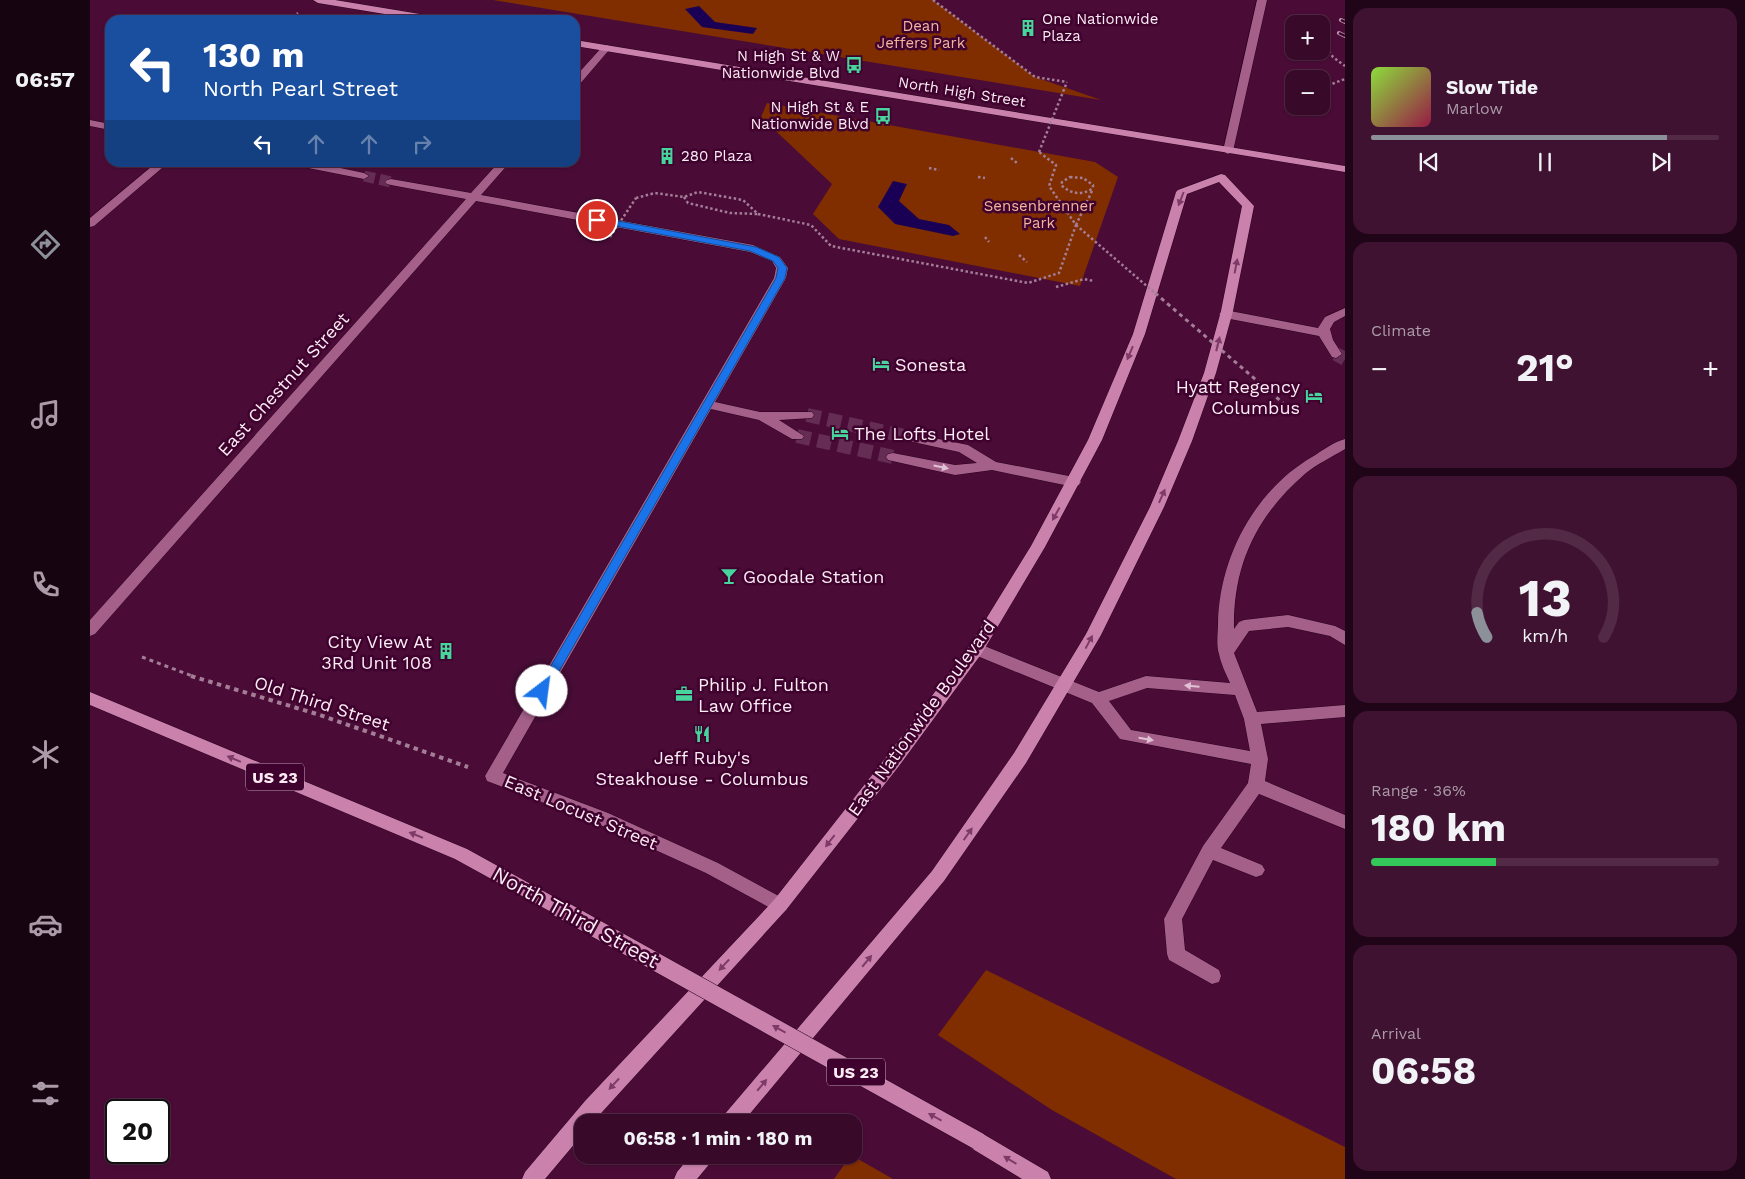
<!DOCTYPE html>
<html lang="en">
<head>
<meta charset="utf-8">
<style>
  body { margin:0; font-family:"Work Sans",sans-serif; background:#3f1231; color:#f1f3f6; height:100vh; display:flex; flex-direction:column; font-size:19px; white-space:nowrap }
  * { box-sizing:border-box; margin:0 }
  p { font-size:16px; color:#ab9aa8 }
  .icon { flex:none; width:28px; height:28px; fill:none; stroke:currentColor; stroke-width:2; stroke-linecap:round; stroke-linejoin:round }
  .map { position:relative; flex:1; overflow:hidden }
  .sheet { display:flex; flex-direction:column; gap:8px; padding:8px; background:#1f0517; width:400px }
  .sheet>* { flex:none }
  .hud { position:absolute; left:15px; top:15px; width:475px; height:152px; border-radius:15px; box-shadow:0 1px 4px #0004,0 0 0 1px #522a46; background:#1a4fa0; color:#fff; overflow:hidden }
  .buttons { position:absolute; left:1195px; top:15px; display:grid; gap:10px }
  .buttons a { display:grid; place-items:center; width:45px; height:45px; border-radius:10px; background:#380929; box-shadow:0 1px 4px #0004,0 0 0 1px #522a46; font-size:25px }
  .speed { position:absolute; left:15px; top:1099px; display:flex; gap:10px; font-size:25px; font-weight:700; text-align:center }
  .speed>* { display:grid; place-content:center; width:65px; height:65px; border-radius:50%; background:#380929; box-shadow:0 1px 4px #0004,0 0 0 1px #522a46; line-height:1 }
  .speed .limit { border:2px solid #111; border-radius:8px; background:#fff; color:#111 }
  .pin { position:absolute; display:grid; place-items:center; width:42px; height:42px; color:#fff; margin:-21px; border:2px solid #fff; border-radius:50%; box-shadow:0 1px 5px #0007 }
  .me { position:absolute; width:55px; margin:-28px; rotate:30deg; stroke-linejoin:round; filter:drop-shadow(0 0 4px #0008) }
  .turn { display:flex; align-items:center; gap:18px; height:105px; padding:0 15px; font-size:22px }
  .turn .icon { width:65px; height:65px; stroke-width:2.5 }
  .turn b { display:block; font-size:35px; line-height:42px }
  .lanes { display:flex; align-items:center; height:48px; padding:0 15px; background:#0003; justify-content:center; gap:25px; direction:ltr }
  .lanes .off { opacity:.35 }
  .big { font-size:38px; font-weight:700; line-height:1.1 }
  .sheet .tile { flex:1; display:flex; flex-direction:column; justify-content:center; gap:8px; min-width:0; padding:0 18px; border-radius:15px; background:#3f1231 }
  .sheet .dial { align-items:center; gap:0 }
  .dial svg { height:130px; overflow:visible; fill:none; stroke:#522a46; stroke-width:7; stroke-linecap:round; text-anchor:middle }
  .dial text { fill:#f1f3f6; stroke:none }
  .song { display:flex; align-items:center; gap:15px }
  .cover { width:60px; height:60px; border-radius:8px; background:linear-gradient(135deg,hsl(90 70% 55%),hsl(340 70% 35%)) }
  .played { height:5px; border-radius:2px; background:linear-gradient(90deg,#8c9099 85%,#522a46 85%) }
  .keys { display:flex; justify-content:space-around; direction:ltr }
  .heat { display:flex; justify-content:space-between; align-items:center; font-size:28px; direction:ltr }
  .charge { height:8px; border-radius:4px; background:linear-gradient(90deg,#34c759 36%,#522a46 0) }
  .trip { position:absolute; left:484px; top:1114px; width:288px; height:50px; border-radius:15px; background:#380929; box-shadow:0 1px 4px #0004,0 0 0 1px #522a46; font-weight:700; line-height:50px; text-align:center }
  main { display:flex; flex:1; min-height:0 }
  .dock { display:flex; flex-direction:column; width:90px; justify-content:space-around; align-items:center; background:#160410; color:#ab9aa8 }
  .dock .icon { width:35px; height:35px }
  .dock .current { color:#8c9099 }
  .dock b { font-size:22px; color:#f1f3f6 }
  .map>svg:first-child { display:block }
</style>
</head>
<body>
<main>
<nav class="dock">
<b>06:57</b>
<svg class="icon current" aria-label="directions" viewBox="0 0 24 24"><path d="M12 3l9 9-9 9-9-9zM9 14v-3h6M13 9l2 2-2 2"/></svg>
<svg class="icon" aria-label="music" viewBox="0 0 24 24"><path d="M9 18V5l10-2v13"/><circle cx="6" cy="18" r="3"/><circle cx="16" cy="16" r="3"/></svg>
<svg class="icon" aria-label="phone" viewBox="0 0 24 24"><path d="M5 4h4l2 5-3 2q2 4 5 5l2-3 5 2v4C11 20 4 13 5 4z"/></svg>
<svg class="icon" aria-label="climate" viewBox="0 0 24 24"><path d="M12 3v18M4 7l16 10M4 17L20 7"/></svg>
<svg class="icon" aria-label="car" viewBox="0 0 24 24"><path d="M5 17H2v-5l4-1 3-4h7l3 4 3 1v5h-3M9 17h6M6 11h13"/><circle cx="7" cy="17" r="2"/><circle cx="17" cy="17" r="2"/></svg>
<svg class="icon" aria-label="filters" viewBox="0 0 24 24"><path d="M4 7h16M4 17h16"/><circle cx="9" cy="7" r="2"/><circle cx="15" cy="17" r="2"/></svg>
</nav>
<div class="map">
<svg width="1255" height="1179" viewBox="0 0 1255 1179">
  <rect width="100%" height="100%" fill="#4a0c37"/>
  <!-- green -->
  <path fill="#802e00" d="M 403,0 L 843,0 L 945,77 L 1011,100 Z
    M 677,103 L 1005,162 L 1028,177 L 990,286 L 749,239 L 723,214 L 742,184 L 671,117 Z
    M 896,970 L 1255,1147 L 1255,1179 L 1086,1179 L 962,1110 L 848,1035 Z
    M 761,1155 L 803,1179 L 744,1179 Z"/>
  <!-- water -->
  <path fill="#1a0054" d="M 609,6 L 625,22 L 667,28 L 663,34 L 612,27 L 595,9 Z
    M 803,181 L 817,184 L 809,201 L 829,219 L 859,225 L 870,234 L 863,236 L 805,224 L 788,207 Z"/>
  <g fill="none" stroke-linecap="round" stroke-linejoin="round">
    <!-- minor-tunnel-far1 -->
    <path stroke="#652d53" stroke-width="11" stroke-dasharray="11 5" stroke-linecap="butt" d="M 274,176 L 301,182"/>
    <!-- minor-tunnel -->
    <path stroke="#652d53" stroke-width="14" stroke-dasharray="14 7" stroke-linecap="butt" d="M 1246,354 L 1255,359
      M 717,415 L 819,437
      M 707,436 L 803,457"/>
    <!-- minor casing -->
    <g stroke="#29001c" stroke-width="1">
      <path id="minor" d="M 1167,0 L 1177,0 L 1143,151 L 1138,154 L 1133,151 Z
        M 516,45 L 519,46 L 519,50 L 489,85 L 485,86 L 485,77 L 513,46 Z
        M 0,120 L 20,124 L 20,130 L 0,126 Z
        M 67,162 L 79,162 L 4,226 L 0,227 L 0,218 Z
        M 198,162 L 222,162 L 274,173 L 279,176 L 274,179 L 203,165 Z
        M 409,162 L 420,162 L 391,195 L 663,245 L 690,257 L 698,268 L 696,278 L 625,402 L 670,412 L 722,412 L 724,415 L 722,418 L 689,420 L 714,436 L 712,439 L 702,439 L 669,420 L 621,409 L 413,773 L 518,813 L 628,863 L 696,900 L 699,905 L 696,910 L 690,913 L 684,910 L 616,873 L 506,823 L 397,781 L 395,776 L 684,278 L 686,268 L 682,261 L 660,252 L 386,201 L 5,634 L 0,636 L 0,620 L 376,199 L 301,185 L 297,184 L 295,182 L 297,180 L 301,179 L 381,193 Z
        M 1255,308 L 1255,316 L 1244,322 L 1240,329 L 1243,340 L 1252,354 L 1246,358 L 1242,357 L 1229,336 L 1135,318 L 1129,314 L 1135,310 L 1228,328 L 1235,317 Z
        M 819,433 L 878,445 L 906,462 L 984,477 L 989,479 L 991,482 L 989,485 L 984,487 L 902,470 L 865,475 L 798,460 L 796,457 L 798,454 L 803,453 L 865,465 L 887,463 L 869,452 L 814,440 L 812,437 L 814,434 Z
        M 1255,439 L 1255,449 C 1242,457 1227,464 1216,473 C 1166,516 1143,565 1144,629 L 1149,622 L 1154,620 L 1198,615 L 1245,626 L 1255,631 L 1255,645 L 1240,636 L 1198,627 L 1159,631 L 1144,653 L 1167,712 L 1255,705 L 1255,717 L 1171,724 L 1178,759 L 1175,781 L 1255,815 L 1255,829 L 1169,794 L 1131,848 L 1172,865 L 1175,870 L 1172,875 L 1166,877 L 1123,860 L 1092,919 L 1095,950 L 1129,970 L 1131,976 L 1129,982 L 1122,984 L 1079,960 L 1077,954 L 1074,919 L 1113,846 L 1158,783 L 1161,764 L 1030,739 L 1002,703 L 880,653 L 878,649 L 880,645 L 886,643 L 892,645 L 1009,692 L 1056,676 L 1140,683 C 1136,674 1131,664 1129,654 C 1126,645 1128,633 1128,624 C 1129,558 1164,491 1222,457 C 1232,451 1243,442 1255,439 ZM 1057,688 L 1145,695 L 1154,719 L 1160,751 L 1041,730 L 1019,701 Z"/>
    </g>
    <!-- major casing -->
    <g stroke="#29001c" stroke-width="1">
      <path id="major" d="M 223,0 L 245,0 L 348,17 L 353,20 L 331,20 L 228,3 Z
        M 485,40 L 1255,166 L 1255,172 L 485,46 Z
        M 1131,174 L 1135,175 L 1164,206 L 1143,311 L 1126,373 L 1102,441 L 1074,507 L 1011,635 L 936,763 L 854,881 L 653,1122 L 631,1122 L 634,1115 L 842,871 L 924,753 L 996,634 L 1060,507 L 1088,441 L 1114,373 L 1131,311 L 1152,206 L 1129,182 L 1097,194 L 1055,334 L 1012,440 L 955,547 L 892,653 L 809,766 L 696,910 L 503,1122 L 492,1122 L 492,1135 L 455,1179 L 432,1179 L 435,1172 L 495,1101 L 684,900 L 797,756 L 880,645 L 941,546 L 998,440 L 1043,334 L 1086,192 L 1088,190 Z
        M 0,692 L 377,849 L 475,903 L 478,908 L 475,913 L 469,916 L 463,913 L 365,859 L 0,705 Z
        M 888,1131 L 958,1172 L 961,1179 L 932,1179 L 881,1148 L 878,1141 L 881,1134 Z
        M 601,1155 L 624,1155 L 621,1162 L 607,1179 L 584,1179 L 587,1172 Z"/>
    </g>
    <!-- path-far2 -->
    <path stroke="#a47e97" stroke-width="2.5" stroke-dasharray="2.5 2.5" stroke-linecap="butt" d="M 843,0 L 945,77 L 977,82
      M 199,20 L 208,13
      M 1236,47 L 1243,57 L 1255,66
      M 1231,93 L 1239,85 L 1255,79
      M 921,158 L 927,163
      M 839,168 L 849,170
      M 888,177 L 895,178
      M 980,177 L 993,178 L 1003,185 L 1003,188 C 992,196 981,194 971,185 L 972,182 Z
      M 594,197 L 598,203 L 640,213 L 668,214
      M 546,198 L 565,193 L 594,197 L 608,192 L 653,200 L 668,214 L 721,225 L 741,246 L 938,283 L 969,273 L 986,225 L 959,186 L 966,165 L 949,152
      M 986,225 L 1002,191
      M 895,237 L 899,242
      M 929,255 L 937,262
      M 966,287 L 994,279 L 1004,281"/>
    <!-- path-far1 -->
    <path stroke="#a47e97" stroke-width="3" stroke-dasharray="4 4" stroke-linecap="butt" d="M 52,657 L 105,677"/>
    <!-- path -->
    <path stroke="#a47e97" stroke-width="4" stroke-dasharray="4.5 4.5" stroke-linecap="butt" d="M 101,676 L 230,715 L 378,767"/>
    <!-- minor -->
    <use href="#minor" fill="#a5608a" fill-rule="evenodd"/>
    <!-- major -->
    <use href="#major" fill="#ca82ad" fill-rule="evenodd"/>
    <!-- rail casing -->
    <g stroke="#b998ad" stroke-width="4">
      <path id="rail" d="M 1251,20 L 1255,22
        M 1249,33 L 1255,36"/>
    </g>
    <!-- rail -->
    <use href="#rail" stroke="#3f012d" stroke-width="2.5" stroke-dasharray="8" stroke-linecap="butt"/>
    <!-- major-bridge casing -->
    <g stroke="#29001c" stroke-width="19" stroke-linecap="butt">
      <path id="major-bridge" d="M 469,908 L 888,1141"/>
    </g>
    <!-- path-bridge-far1 -->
    <path stroke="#a47e97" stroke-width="2.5" stroke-dasharray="2.5 2.5" stroke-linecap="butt" d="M 949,152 L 977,82
      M 986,225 L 1066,294
      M 520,237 L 546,198"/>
    <!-- path-bridge -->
    <path stroke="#a47e97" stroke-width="3" stroke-dasharray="4 4" stroke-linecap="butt" d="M 1065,293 L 1193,403"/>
    <!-- major-bridge -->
    <use href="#major-bridge" stroke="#ca82ad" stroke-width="18"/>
  </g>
  <!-- one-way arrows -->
  <defs><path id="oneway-solid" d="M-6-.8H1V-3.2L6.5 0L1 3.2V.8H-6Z" transform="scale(1.25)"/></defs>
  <g fill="#7e3b67">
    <use href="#oneway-solid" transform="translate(1091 199) rotate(111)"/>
    <use href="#oneway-solid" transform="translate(1146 266) rotate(-79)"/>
    <use href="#oneway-solid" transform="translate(1128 344) rotate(-76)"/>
    <use href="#oneway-solid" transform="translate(1040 353) rotate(113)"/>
    <use href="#oneway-solid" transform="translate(1072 496) rotate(-66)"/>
    <use href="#oneway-solid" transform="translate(966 514) rotate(119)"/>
    <use href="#oneway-solid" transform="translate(999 642) rotate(-62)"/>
    <use href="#oneway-solid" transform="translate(144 759) rotate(-157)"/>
    <use href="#oneway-solid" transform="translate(878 834) rotate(-55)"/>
    <use href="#oneway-solid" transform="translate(326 835) rotate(-158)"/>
    <use href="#oneway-solid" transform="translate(740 841) rotate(128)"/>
    <use href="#oneway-solid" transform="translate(777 961) rotate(-50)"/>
    <use href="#oneway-solid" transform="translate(634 965) rotate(133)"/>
    <use href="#oneway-solid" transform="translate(689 1029) rotate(-151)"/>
    <use href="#oneway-solid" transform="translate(524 1084) rotate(133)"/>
    <use href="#oneway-solid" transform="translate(672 1085) rotate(-50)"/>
    <use href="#oneway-solid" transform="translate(845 1117) rotate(-151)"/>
    <use href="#oneway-solid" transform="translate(920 1160) rotate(-149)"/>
  </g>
  <g fill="#e1c1d4">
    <use href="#oneway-solid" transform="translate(851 467) rotate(12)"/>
    <use href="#oneway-solid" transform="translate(1102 686) rotate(-175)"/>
    <use href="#oneway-solid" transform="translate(1056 739) rotate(10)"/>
  </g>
  <!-- route -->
  <path fill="#1a73e8" stroke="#114b97" d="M 507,217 L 666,247 L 689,257 L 697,268 L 695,278 L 456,694 L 448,694 L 446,691 L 448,688 L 686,278 L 688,268 L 683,261 L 660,251 L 504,222 L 503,220 Z"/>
  <!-- icons -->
  <defs>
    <g id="building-bare" transform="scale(1.35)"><path d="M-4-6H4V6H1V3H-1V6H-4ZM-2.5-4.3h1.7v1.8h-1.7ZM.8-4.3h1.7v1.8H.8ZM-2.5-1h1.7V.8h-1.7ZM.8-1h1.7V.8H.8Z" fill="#48d49d" stroke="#3f012d" stroke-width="2.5" paint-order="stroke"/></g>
    <g id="bus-bare" transform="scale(1.35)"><path d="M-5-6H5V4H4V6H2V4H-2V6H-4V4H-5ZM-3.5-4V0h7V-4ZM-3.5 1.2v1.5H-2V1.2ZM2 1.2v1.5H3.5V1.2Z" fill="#48d49d" stroke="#3f012d" stroke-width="2.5" paint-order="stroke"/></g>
    <g id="hotel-bare" transform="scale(1.35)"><path d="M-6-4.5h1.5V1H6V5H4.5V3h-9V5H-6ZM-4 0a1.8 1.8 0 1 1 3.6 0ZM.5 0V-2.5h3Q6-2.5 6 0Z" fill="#48d49d" stroke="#3f012d" stroke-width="2.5" paint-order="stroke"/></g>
    <g id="bar-bare" transform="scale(1.35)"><path d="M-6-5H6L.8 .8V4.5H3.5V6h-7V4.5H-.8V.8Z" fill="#48d49d" stroke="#3f012d" stroke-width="2.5" paint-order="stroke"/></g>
    <g id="office-bare" transform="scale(1.35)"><path d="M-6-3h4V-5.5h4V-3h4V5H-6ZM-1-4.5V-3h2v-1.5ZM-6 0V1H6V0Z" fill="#48d49d" stroke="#3f012d" stroke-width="2.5" paint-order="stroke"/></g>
    <g id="restaurant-bare" transform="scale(1.35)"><path d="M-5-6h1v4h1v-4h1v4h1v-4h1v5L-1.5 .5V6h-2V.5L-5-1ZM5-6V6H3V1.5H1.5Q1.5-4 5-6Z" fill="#48d49d" stroke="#3f012d" stroke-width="2.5" paint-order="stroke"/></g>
  </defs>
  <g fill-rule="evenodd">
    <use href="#building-bare" x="938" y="28"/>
    <use href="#bus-bare" x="764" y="65"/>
    <use href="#bus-bare" x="793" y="116"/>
    <use href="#building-bare" x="577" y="156"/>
    <use href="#hotel-bare" x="791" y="364"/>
    <use href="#hotel-bare" x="1224" y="396"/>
    <use href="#hotel-bare" x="750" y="433"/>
    <use href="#bar-bare" x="639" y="576"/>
    <use href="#building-bare" x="356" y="651"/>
    <use href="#office-bare" x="594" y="694"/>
    <use href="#restaurant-bare" x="612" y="734"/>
  </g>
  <g text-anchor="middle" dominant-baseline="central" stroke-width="5" stroke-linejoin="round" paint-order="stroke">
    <!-- far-poi labels -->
    <g font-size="15" fill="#fbebf3" stroke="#3f012d" text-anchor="start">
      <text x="952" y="19">One Nationwide<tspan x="952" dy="17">Plaza</tspan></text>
      <text x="750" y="56" text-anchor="end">N High St &amp; W<tspan x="750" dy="17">Nationwide Blvd</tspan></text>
      <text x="779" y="107" text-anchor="end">N High St &amp; E<tspan x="779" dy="17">Nationwide Blvd</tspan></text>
      <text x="591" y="156">280 Plaza</text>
    </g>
    <!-- far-park labels -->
    <g font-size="15" fill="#f3b69d" stroke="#3f012d">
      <text x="831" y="26">Dean<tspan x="831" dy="17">Jeffers Park</tspan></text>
      <text x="949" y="206">Sensenbrenner<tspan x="949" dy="17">Park</tspan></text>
    </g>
    <!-- far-street labels -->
    <g font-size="15" fill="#fbebf3" stroke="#3f012d">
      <text transform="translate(872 92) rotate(9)">North High Street</text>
    </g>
    <!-- shield labels -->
    <g fill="#3f012d" stroke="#c3a5b8" stroke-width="1">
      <rect x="156" y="763.5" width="58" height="27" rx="4"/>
      <rect x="737" y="1058.5" width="58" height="27" rx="4"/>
    </g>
    <g font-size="16" font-weight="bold" fill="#fbebf3">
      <text x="185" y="777">US 23</text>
      <text x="766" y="1072">US 23</text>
    </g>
    <!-- poi labels -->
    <g font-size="18" fill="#fbebf3" stroke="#3f012d" text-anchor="start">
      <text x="805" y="364">Sonesta</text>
      <text x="1210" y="386" text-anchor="end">Hyatt Regency<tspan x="1210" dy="21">Columbus</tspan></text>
      <text x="764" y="433">The Lofts Hotel</text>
      <text x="653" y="576">Goodale Station</text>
      <text x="342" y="641" text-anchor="end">City View At<tspan x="342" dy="21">3Rd Unit 108</tspan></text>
      <text x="608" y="684">Philip J. Fulton<tspan x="608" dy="21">Law Office</tspan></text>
      <text x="612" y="757" text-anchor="middle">Jeff Ruby's<tspan x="612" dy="21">Steakhouse - Columbus</tspan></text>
    </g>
    <!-- street labels -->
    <g font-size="18" fill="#fbebf3" stroke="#3f012d">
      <text transform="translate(193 384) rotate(-48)">East Chestnut Street</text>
      <text transform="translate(232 703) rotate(18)">Old Third Street</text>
      <text transform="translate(831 718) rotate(-54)">East Nationwide Boulevard</text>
      <text transform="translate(491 812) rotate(23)">East Locust Street</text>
    </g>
    <!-- near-street labels -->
    <g font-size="21" fill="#fbebf3" stroke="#3f012d">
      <text transform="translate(486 917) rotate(29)">North Third Street</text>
    </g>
  </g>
</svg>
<div class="buttons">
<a>+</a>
<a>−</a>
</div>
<div class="speed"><div class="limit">20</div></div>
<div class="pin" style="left:507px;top:220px;background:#d93025"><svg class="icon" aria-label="arrive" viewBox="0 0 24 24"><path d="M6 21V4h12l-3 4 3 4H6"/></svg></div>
<svg class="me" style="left:452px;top:691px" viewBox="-20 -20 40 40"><circle r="19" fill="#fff"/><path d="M0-13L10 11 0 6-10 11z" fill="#1a73e8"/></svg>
<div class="trip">06:58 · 1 min · 180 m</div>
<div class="hud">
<div class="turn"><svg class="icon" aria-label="left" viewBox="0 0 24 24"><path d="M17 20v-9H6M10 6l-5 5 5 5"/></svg><div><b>130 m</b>North Pearl Street</div></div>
<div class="lanes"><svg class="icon" aria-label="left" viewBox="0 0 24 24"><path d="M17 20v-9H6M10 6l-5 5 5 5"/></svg><svg class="icon off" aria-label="ahead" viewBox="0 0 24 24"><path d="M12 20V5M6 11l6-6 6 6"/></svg><svg class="icon off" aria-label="ahead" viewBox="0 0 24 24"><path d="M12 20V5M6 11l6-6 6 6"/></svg><svg class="icon off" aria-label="right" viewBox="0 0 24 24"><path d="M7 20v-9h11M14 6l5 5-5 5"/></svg></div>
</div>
</div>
<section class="sheet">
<div class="tile">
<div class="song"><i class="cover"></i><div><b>Slow Tide</b><p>Marlow</p></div></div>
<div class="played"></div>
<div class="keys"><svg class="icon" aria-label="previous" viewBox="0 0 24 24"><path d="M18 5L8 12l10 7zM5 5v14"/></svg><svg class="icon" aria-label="pause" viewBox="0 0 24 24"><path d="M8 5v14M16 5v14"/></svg><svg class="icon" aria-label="next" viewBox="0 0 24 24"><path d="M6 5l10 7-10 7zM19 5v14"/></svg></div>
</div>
<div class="tile"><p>Climate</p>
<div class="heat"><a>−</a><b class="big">21°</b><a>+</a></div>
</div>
<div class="tile dial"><svg viewBox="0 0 100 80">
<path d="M14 69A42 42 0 1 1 86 69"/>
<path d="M14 69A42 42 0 0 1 8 54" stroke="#8c9099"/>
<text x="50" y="56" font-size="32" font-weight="700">13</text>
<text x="50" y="72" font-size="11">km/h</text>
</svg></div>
<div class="tile"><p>Range · 36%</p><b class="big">180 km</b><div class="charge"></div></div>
<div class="tile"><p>Arrival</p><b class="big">06:58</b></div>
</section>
</main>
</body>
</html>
